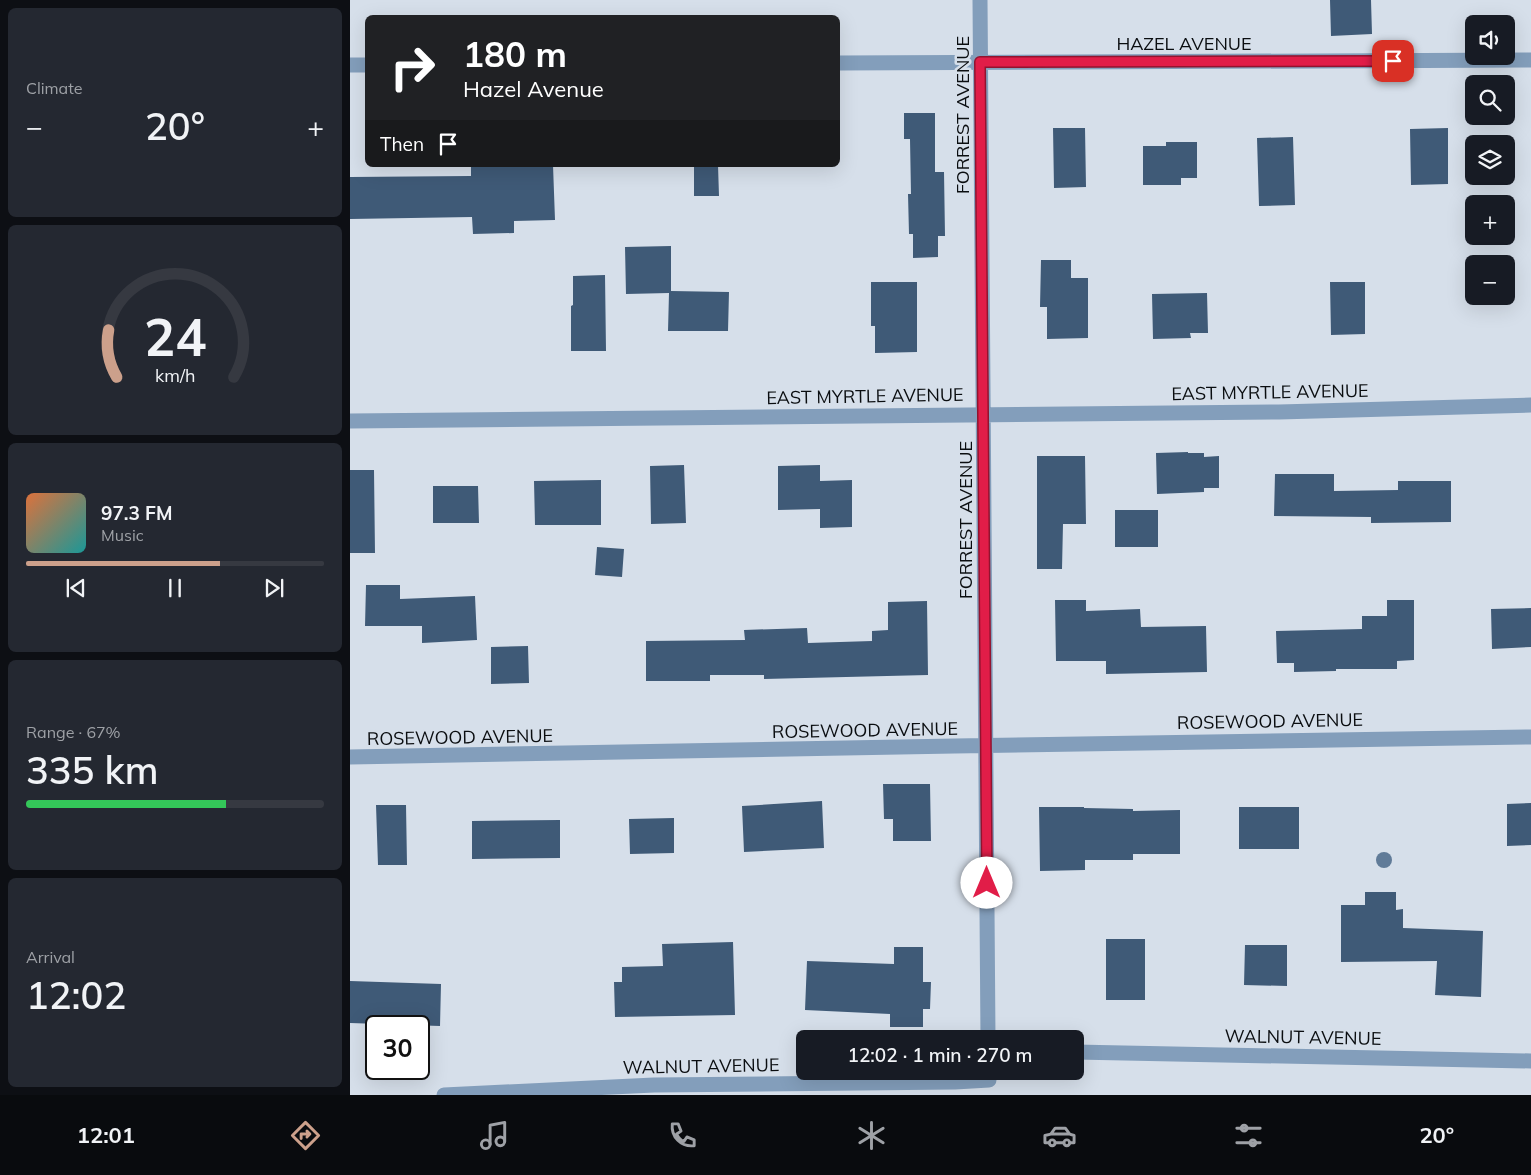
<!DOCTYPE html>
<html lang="en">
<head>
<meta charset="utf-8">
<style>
  body { margin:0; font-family:Mulish,sans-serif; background:#242831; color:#f1f3f6; height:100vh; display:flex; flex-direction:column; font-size:19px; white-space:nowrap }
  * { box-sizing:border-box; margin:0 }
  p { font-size:16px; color:#9ea1a6 }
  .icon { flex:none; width:28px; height:28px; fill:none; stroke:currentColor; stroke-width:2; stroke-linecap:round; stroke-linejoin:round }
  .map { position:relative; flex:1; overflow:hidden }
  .sheet { display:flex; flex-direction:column; gap:8px; padding:8px; background:#0d0f14; width:350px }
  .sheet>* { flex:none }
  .banner { position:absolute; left:15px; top:15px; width:475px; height:152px; border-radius:8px; box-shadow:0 5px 20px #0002; background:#202124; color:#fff; overflow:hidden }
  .buttons { position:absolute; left:1115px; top:15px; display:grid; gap:10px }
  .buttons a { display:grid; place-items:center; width:50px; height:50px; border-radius:8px; background:#171b24; box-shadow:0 5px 20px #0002; font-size:25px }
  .speed { position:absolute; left:15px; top:1015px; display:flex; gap:10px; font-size:25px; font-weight:700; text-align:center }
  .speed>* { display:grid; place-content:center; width:65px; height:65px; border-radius:50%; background:#171b24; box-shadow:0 5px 20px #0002; line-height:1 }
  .speed .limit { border:2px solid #111; border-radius:8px; background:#fff; color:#111 }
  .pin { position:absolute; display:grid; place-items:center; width:42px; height:42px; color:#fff; margin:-21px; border-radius:10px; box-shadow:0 2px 8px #0006 }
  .me { position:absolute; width:55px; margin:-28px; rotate:0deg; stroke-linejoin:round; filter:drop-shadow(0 0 4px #0008) }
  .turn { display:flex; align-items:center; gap:18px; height:105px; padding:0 15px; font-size:22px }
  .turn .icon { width:65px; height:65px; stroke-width:2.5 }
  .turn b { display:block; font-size:35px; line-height:42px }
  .then { display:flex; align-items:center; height:48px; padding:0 15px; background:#0003; gap:10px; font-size:19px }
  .big { font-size:38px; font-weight:600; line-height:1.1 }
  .sheet .tile { flex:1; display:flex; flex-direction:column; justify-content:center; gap:8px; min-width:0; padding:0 18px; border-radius:8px; background:#242831 }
  .sheet .dial { align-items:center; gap:0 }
  .dial svg { height:130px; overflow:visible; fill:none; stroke:#363941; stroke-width:7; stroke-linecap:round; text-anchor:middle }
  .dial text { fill:#f1f3f6; stroke:none }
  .song { display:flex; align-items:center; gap:15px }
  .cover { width:60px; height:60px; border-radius:8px; background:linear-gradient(135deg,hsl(20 70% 55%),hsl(180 70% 35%)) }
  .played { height:5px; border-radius:2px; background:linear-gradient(90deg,#cca08b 65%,#363941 65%) }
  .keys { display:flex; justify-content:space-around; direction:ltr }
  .heat { display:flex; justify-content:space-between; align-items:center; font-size:28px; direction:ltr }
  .charge { height:8px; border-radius:4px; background:linear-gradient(90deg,#34c759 67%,#363941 0) }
  .trip { position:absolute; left:446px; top:1030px; width:288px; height:50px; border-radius:8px; background:#171b24; box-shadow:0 5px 20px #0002; font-weight:600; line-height:50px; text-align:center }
  .menu { display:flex; height:80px; justify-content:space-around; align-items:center; background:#090b0e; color:#9ea1a6 }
  .menu .icon { width:35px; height:35px }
  .menu .selected { color:#cca08b }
  .menu b { font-size:22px; color:#f1f3f6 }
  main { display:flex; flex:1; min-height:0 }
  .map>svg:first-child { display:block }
</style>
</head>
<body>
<main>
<section class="sheet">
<div class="tile"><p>Climate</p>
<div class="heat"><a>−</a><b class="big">20°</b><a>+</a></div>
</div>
<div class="tile dial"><svg viewBox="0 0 100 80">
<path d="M14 69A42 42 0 1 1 86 69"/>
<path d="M14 69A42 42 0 0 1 9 40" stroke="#cca08b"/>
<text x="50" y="56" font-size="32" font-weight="700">24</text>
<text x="50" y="72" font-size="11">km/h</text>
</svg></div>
<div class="tile">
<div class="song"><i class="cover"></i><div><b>97.3 FM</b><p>Music</p></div></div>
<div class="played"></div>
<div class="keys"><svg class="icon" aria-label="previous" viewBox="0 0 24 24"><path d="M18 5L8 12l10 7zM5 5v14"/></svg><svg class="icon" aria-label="pause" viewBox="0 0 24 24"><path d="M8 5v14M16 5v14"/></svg><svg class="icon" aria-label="next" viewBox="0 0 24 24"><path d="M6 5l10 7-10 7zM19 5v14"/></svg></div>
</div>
<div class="tile"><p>Range · 67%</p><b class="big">335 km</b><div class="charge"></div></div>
<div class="tile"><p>Arrival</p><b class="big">12:02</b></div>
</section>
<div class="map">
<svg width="1181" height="1095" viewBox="0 0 1181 1095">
  <rect width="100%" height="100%" fill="#d6dfea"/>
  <!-- building -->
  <path fill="#3f5a77" d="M 980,0 L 1021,0 L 1022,34 L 981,36 Z
    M 554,113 L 585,113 L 585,172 L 594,172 L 595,236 L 588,236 L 588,257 L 563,258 L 563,234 L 559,234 L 558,194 L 561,194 L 560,139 L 554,139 Z
    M 703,128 L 735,128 L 736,187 L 704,188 Z
    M 1098,128 L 1098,184 L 1061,185 L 1060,129 Z
    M 943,137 L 945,205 L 909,206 L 907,138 Z
    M 816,142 L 847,142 L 847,178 L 831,178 L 831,185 L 793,185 L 793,146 L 816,146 Z
    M 121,165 L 203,165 L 205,220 L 164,221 L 164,233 L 123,234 L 122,217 L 0,219 L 0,177 L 121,176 Z
    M 344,165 L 368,165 L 369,196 L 344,196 Z
    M 321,246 L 321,291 L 379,292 L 378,331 L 318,331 L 319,293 L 276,294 L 275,247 Z
    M 691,260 L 721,260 L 721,278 L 738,278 L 738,338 L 697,339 L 697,307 L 690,307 Z
    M 255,275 L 256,351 L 221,351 L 221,306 L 223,305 L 223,276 Z
    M 521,282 L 567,282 L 567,352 L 525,353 L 525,326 L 521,326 Z
    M 980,282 L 1015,282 L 1015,334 L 981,335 Z
    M 857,293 L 858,333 L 840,333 L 841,338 L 803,339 L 802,294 Z
    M 838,452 L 838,453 L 854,453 L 854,457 L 869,456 L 869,488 L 854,488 L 854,492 L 807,494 L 806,453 Z
    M 687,456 L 735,456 L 736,524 L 713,524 L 712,569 L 687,569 Z
    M 334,465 L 336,523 L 301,524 L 300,466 Z
    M 470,465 L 470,481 L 502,480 L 502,527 L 470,528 L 470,509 L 428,510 L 428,466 Z
    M 0,470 L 24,470 L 25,553 L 0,553 Z
    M 925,474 L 984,474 L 984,491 L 1048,490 L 1048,481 L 1101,481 L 1101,522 L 1021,523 L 1021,517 L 924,516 Z
    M 251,480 L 251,525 L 185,525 L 184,481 Z
    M 83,486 L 128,486 L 129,523 L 83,523 Z
    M 765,510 L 808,510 L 808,547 L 765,547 Z
    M 247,547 L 274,549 L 272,577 L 245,575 Z
    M 16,585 L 50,585 L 50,599 L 125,596 L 127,640 L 72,643 L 72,626 L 15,626 Z
    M 705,600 L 736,600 L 736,611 L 790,609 L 791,627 L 856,626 L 857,672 L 756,674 L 756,661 L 706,661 Z
    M 1037,600 L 1064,600 L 1064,660 L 1047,661 L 1047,669 L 986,669 L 986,671 L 944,672 L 944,663 L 927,663 L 926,631 L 1012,629 L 1012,616 L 1037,616 Z
    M 577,601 L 578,675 L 414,679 L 414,675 L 360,675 L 360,681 L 296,681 L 296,641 L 395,640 L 394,630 L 457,628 L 458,643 L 522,641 L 522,631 L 538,630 L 538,602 Z
    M 1181,608 L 1181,647 L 1142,649 L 1141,609 Z
    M 178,646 L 179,683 L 141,684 L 141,647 Z
    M 533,784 L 580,784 L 581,841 L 543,841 L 543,819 L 534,819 Z
    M 472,801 L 474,848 L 394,852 L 392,806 Z
    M 1181,803 L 1181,845 L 1157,846 L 1157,804 Z
    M 26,805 L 56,805 L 57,865 L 28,865 Z
    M 689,807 L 734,807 L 734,808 L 783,809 L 783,811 L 830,810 L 830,854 L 783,854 L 783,860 L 735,860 L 735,870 L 690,871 Z
    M 889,807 L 949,807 L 949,849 L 889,849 Z
    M 324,818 L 324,853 L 280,854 L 279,819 Z
    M 210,820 L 210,858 L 122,859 L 122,821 Z
    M 1015,892 L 1046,892 L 1046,910 L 1053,909 L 1053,928 L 1133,931 L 1131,997 L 1085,995 L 1087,961 L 991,962 L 991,905 L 1015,905 Z
    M 756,939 L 795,939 L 795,1000 L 756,1000 Z
    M 383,942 L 385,1015 L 265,1017 L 264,982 L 272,982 L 272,967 L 313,966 L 312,944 Z
    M 895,945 L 937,945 L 937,986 L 894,985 Z
    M 544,947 L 573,947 L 573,982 L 581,982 L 580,1009 L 573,1009 L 573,1027 L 540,1027 L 540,1014 L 455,1010 L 457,961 L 544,964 Z
    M 0,981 L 91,984 L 90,1026 L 0,1023 Z"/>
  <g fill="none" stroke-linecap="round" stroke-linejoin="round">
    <!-- minor -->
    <path stroke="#839ebb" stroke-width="15" d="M 630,0 L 638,1039
      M 488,63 L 1181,60
      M 0,65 L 18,65
      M 0,421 L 929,412 L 1181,405
      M 0,757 C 394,752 787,740 1181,737
      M 725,1052 L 1181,1061
      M 94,1095 L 304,1085 L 605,1082 L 639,1080"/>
  </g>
  <!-- trees -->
  <circle fill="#607b98" cx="1034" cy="860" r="8"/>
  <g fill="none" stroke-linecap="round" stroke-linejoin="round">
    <!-- route casing -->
    <g stroke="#92132f" stroke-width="12">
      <path id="route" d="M 637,883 L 630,62 L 1043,61"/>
    </g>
    <!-- route -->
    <use href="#route" stroke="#e11d48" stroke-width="9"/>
  </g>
  <g text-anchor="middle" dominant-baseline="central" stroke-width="5" stroke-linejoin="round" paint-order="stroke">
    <!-- street labels -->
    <g font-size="18" fill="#0a0d10" stroke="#d6dfea">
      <text x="834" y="43">HAZEL AVENUE</text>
      <text transform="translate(612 115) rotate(-90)">FORREST AVENUE</text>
      <text transform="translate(920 392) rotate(-1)">EAST MYRTLE AVENUE</text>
      <text transform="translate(515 396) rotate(-1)">EAST MYRTLE AVENUE</text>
      <text transform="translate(615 520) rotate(-90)">FORREST AVENUE</text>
      <text transform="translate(920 721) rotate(-1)">ROSEWOOD AVENUE</text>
      <text transform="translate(515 730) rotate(-1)">ROSEWOOD AVENUE</text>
      <text transform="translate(110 737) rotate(-1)">ROSEWOOD AVENUE</text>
      <text transform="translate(953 1037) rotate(1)">WALNUT AVENUE</text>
      <text transform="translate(351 1066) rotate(-1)">WALNUT AVENUE</text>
    </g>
  </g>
</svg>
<div class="buttons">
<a><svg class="icon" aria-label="sound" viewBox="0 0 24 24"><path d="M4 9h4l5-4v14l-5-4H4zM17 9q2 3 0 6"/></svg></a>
<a><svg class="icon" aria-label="search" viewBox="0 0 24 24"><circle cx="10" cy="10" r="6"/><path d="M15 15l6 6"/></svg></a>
<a><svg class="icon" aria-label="layers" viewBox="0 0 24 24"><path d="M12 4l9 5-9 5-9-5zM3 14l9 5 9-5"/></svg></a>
<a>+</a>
<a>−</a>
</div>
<div class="speed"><div class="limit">30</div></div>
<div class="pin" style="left:1043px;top:61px;background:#d93025"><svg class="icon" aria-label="arrive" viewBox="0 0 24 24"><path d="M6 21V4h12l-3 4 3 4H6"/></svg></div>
<svg class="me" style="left:637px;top:883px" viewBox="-20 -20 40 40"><circle r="19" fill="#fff"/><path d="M0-13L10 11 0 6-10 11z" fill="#e11d48"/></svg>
<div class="trip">12:02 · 1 min · 270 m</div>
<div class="banner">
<div class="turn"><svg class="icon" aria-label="right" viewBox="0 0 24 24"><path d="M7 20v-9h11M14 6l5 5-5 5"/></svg><div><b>180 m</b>Hazel Avenue</div></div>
<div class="then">Then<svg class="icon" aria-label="arrive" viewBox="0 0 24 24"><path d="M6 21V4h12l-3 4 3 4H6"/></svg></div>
</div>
</div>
</main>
<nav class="menu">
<b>12:01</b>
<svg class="icon selected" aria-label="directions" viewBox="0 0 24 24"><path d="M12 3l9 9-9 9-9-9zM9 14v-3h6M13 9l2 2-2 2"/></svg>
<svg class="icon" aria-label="music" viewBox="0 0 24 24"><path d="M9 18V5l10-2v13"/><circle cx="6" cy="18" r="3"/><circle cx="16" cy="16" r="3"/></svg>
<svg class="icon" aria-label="phone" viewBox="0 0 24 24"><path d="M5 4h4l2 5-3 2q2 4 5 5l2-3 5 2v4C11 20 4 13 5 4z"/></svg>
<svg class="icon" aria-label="climate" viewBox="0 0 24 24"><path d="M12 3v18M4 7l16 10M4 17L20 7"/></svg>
<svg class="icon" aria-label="car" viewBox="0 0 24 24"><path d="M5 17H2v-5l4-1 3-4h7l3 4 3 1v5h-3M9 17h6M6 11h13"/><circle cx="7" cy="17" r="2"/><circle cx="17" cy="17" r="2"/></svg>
<svg class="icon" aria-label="filters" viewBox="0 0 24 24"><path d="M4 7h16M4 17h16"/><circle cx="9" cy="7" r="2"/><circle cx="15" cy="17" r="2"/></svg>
<b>20°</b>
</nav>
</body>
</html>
